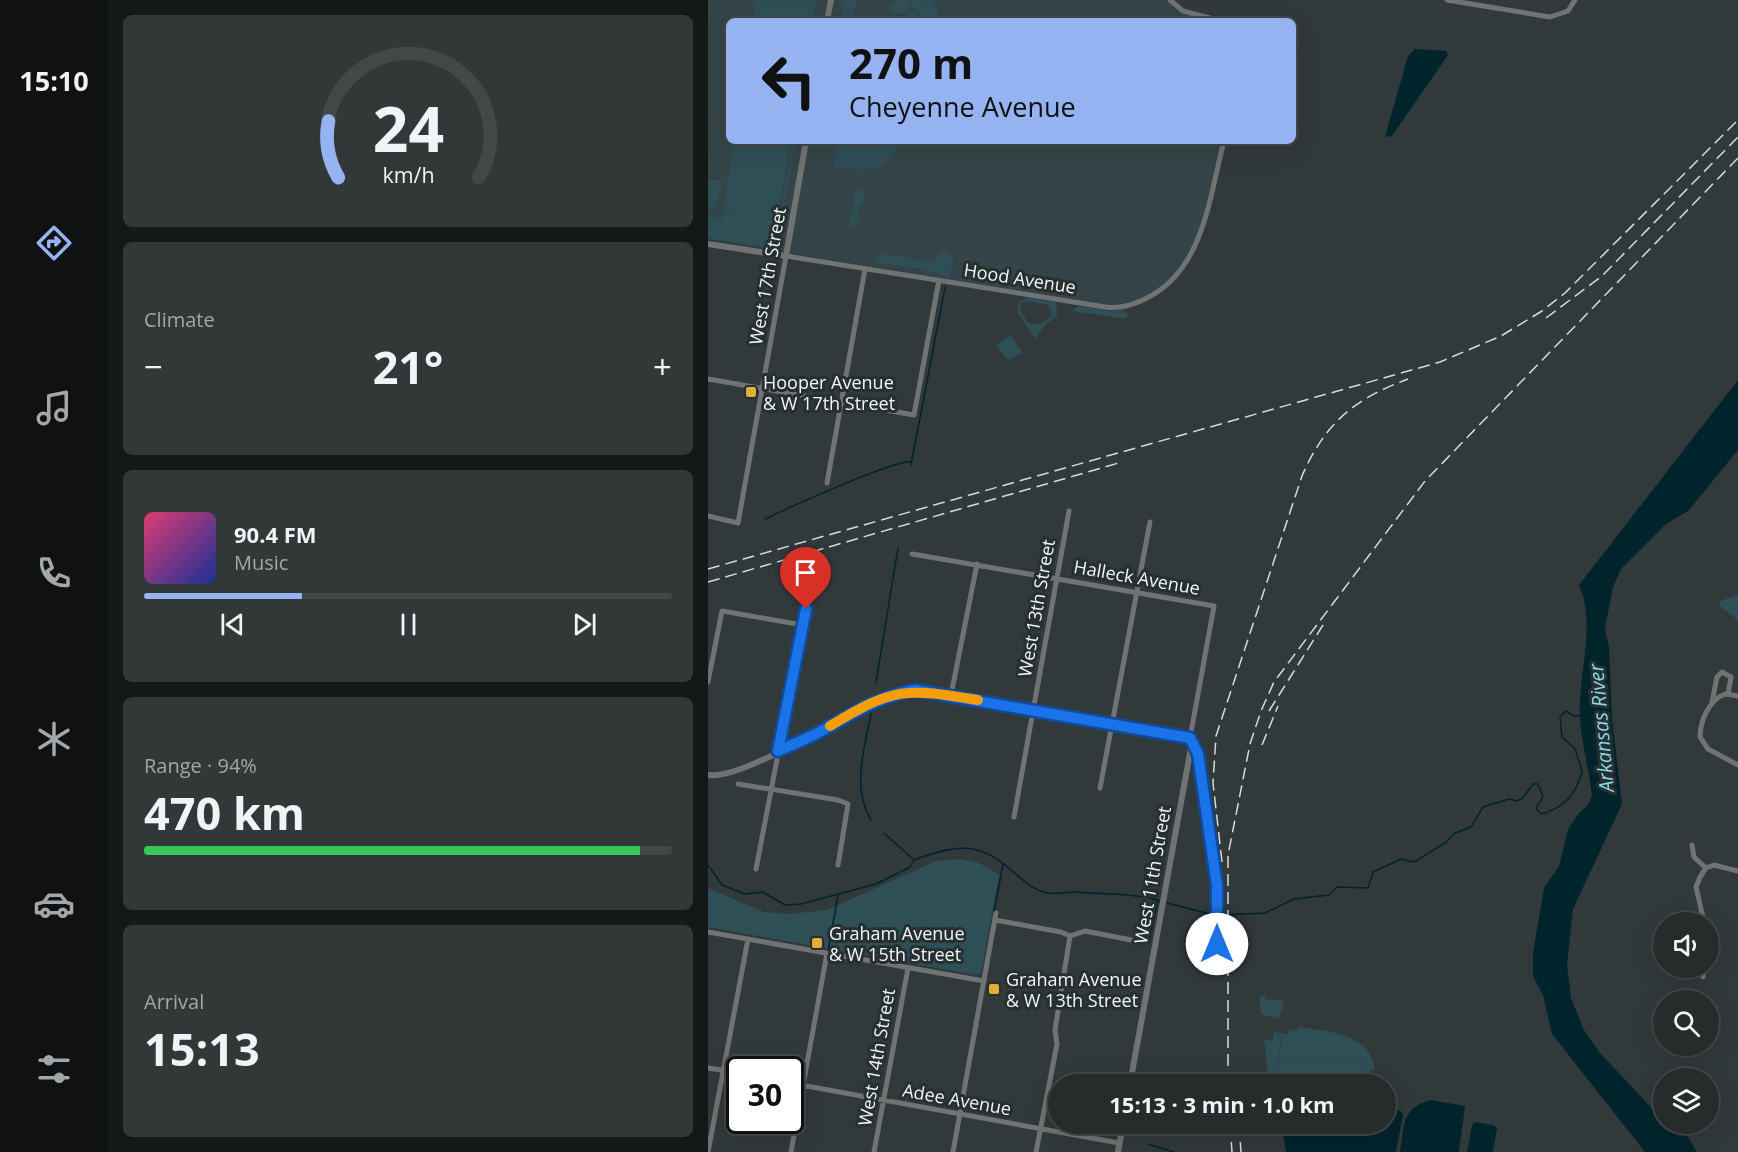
<!DOCTYPE html>
<html lang="en">
<head>
<meta charset="utf-8">
<style>
  body { margin:0; font-family:"Open Sans",sans-serif; background:#323738; color:#f1f3f6; height:100vh; display:flex; flex-direction:column; font-size:22px; white-space:nowrap }
  * { box-sizing:border-box; margin:0 }
  p { font-size:20px; color:#a4a7a9 }
  .icon { flex:none; width:33px; height:33px; fill:none; stroke:currentColor; stroke-width:2; stroke-linecap:round; stroke-linejoin:round }
  .map { position:relative; flex:1; overflow:hidden }
  .panel { display:flex; flex-direction:column; gap:15px; padding:15px; background:#151818; width:600px }
  .panel>* { flex:none }
  .top-card { position:absolute; left:18px; top:18px; width:570px; height:126px; border-radius:9px; box-shadow:0 6px 24px #0002,0 0 0 2px #424748; background:#95b2f1; color:#111; overflow:hidden }
  .tools { position:absolute; left:945px; top:912px; display:grid; gap:12px }
  .tools a { display:grid; place-items:center; width:66px; height:66px; border-radius:50%; background:#262b2c; box-shadow:0 6px 24px #0002,0 0 0 2px #424748; font-size:30px }
  .speed { position:absolute; left:18px; top:1056px; display:flex; gap:12px; font-size:30px; font-weight:700; text-align:center }
  .speed>* { display:grid; place-content:center; width:78px; height:78px; border-radius:50%; background:#262b2c; box-shadow:0 6px 24px #0002,0 0 0 2px #424748; line-height:1 }
  .speed .limit { border:3px solid #111; border-radius:9px; background:#fff; color:#111 }
  .pin { position:absolute; display:grid; place-items:center; width:51px; height:51px; color:#fff; margin:-62px -26px; border-radius:50% 50% 50% 0; rotate:-45deg; box-shadow:0 0 6px #0007 }
  .pin .icon { rotate:45deg }
  .me { position:absolute; width:66px; margin:-33px; rotate:0deg; stroke-linejoin:round; filter:drop-shadow(0 0 4px #0008) }
  .turn { display:flex; align-items:center; gap:21px; height:126px; padding:0 24px; font-size:27px }
  .turn .icon { width:78px; height:78px; stroke-width:2.5 }
  .turn b { display:block; font-size:42px; line-height:51px }
  .big { font-size:45px; font-weight:700; line-height:1.1 }
  .panel .tile { flex:1; display:flex; flex-direction:column; justify-content:center; gap:9px; min-width:0; padding:0 21px; border-radius:9px; background:#323738 }
  .panel .dial { align-items:center; gap:0 }
  .dial svg { height:156px; overflow:visible; fill:none; stroke:#424748; stroke-width:7; stroke-linecap:round; text-anchor:middle }
  .dial text { fill:#f1f3f6; stroke:none }
  .song { display:flex; align-items:center; gap:18px }
  .cover { width:72px; height:72px; border-radius:9px; background:linear-gradient(135deg,hsl(340 70% 55%),hsl(230 70% 35%)) }
  .played { height:6px; border-radius:3px; background:linear-gradient(90deg,#95b2f1 30%,#424748 30%) }
  .keys { display:flex; justify-content:space-around; direction:ltr }
  .heat { display:flex; justify-content:space-between; align-items:center; font-size:33px; direction:ltr }
  .charge { height:9px; border-radius:4px; background:linear-gradient(90deg,#34c759 94%,#424748 0) }
  .trip { position:absolute; left:340px; top:1074px; width:348px; height:60px; border-radius:30px; background:#262b2c; box-shadow:0 6px 24px #0002,0 0 0 2px #424748; font-weight:700; line-height:60px; text-align:center }
  main { display:flex; flex:1; min-height:0 }
  .tab-bar { display:flex; flex-direction:column; width:108px; justify-content:space-around; align-items:center; background:#0f1112; color:#a4a7a9 }
  .tab-bar .icon { width:42px; height:42px }
  .tab-bar .selected { color:#95b2f1 }
  .tab-bar b { font-size:27px; color:#f1f3f6 }
  .map>svg:first-child { display:block }
</style>
</head>
<body>
<main>
<nav class="tab-bar">
<b>15:10</b>
<svg class="icon selected" aria-label="directions" viewBox="0 0 24 24"><path d="M12 3l9 9-9 9-9-9zM9 14v-3h6M13 9l2 2-2 2"/></svg>
<svg class="icon" aria-label="music" viewBox="0 0 24 24"><path d="M9 18V5l10-2v13"/><circle cx="6" cy="18" r="3"/><circle cx="16" cy="16" r="3"/></svg>
<svg class="icon" aria-label="phone" viewBox="0 0 24 24"><path d="M5 4h4l2 5-3 2q2 4 5 5l2-3 5 2v4C11 20 4 13 5 4z"/></svg>
<svg class="icon" aria-label="climate" viewBox="0 0 24 24"><path d="M12 3v18M4 7l16 10M4 17L20 7"/></svg>
<svg class="icon" aria-label="car" viewBox="0 0 24 24"><path d="M5 17H2v-5l4-1 3-4h7l3 4 3 1v5h-3M9 17h6M6 11h13"/><circle cx="7" cy="17" r="2"/><circle cx="17" cy="17" r="2"/></svg>
<svg class="icon" aria-label="filters" viewBox="0 0 24 24"><path d="M4 7h16M4 17h16"/><circle cx="9" cy="7" r="2"/><circle cx="15" cy="17" r="2"/></svg>
</nav>
<section class="panel">
<div class="tile dial"><svg viewBox="0 0 100 80">
<path d="M14 69A42 42 0 1 1 86 69"/>
<path d="M14 69A42 42 0 0 1 9 40" stroke="#95b2f1"/>
<text x="50" y="56" font-size="32" font-weight="700">24</text>
<text x="50" y="72" font-size="11">km/h</text>
</svg></div>
<div class="tile"><p>Climate</p>
<div class="heat"><a>−</a><b class="big">21°</b><a>+</a></div>
</div>
<div class="tile">
<div class="song"><i class="cover"></i><div><b>90.4 FM</b><p>Music</p></div></div>
<div class="played"></div>
<div class="keys"><svg class="icon" aria-label="previous" viewBox="0 0 24 24"><path d="M18 5L8 12l10 7zM5 5v14"/></svg><svg class="icon" aria-label="pause" viewBox="0 0 24 24"><path d="M8 5v14M16 5v14"/></svg><svg class="icon" aria-label="next" viewBox="0 0 24 24"><path d="M6 5l10 7-10 7zM19 5v14"/></svg></div>
</div>
<div class="tile"><p>Range · 94%</p><b class="big">470 km</b><div class="charge"></div></div>
<div class="tile"><p>Arrival</p><b class="big">15:13</b></div>
</section>
<div class="map">
<svg width="1030" height="1152" viewBox="0 0 1030 1152">
  <rect width="100%" height="100%" fill="#32393b"/>
  <!-- built -->
  <path fill="#354448" d="M 0,0 L 462,0 L 468,6 L 513,21 L 21,21 L 21,141 L 515,141 L 490,238 L 467,278 L 431,302 L 402,307 L 0,239 Z"/>
  <!-- green -->
  <path fill="#2f4f56" fill-rule="evenodd" d="M 48,0 L 108,0 L 105,21 L 45,21 Z
    M 136,0 L 148,0 L 145,19 L 148,21 L 132,21 Z
    M 191,0 L 199,0 L 203,5 L 202,12 L 207,11 L 214,20 L 192,13 L 185,15 L 182,10 L 183,3 L 189,3 Z
    M 201,0 L 223,0 L 230,9 L 228,21 L 214,19 Z
    M 26,141 L 83,141 L 69,220 L 15,212 Z
    M 85,141 L 87,141 L 73,224 L 70,224 Z
    M 130,141 L 193,141 C 179,173 156,172 125,167 Z
    M 0,179 L 14,181 L 7,210 L 0,209 Z
    M 148,188 L 157,190 L 155,203 L 151,206 L 148,227 L 141,226 Z
    M 15,213 L 69,221 L 63,248 L 0,238 L 0,217 L 14,220 Z
    M 232,249 L 245,257 L 242,278 L 224,271 L 168,262 L 169,255 L 173,254 L 225,262 L 230,258 Z
    M 318,298 L 348,302 L 349,316 L 338,324 L 327,339 L 309,311 L 311,302 ZM 318,301 L 340,305 L 344,315 L 331,325 L 320,323 L 312,310 L 313,303 Z
    M 371,306 L 402,311 L 415,310 L 421,316 L 416,319 L 364,311 Z
    M 302,335 L 316,355 L 311,354 L 301,361 L 288,345 Z
    M 1030,595 L 1030,620 L 1012,606 L 1012,601 Z
    M 253,859 L 271,863 L 291,875 L 273,973 L 268,975 L 0,927 L 0,888 L 56,912 L 81,914 L 119,910 L 228,861 Z
    M 557,994 L 557,999 L 576,1001 L 571,1019 L 553,1014 L 551,999 Z
    M 590,1027 C 620,1032 662,1032 667,1070 L 662,1070 L 662,1076 L 666,1077 L 665,1084 L 561,1084 L 556,1039 L 564,1041 L 566,1032 L 579,1034 L 573,1038 L 569,1072 L 574,1039 L 580,1034 L 581,1029 L 589,1031 Z"/>
  <!-- water -->
  <path fill="#00242c" d="M 707,49 L 738,51 L 740,55 L 684,136 L 677,137 L 700,56 Z
    M 1030,380 L 1030,450 L 980,511 L 958,524 L 913,569 L 905,587 L 897,628 L 901,647 L 904,719 L 914,804 L 865,909 L 859,965 L 863,998 L 876,1030 L 892,1053 L 955,1120 L 956,1124 L 974,1127 L 989,1152 L 937,1152 L 844,1034 L 835,995 L 825,976 L 825,953 L 836,888 L 851,866 L 860,830 L 870,814 L 880,805 L 884,795 C 881,770 874,745 872,720 C 869,677 889,626 871,585 Z
    M 722,1100 L 757,1106 L 751,1152 L 692,1152 C 697,1125 692,1110 722,1100 Z
    M 678,1108 L 693,1111 L 695,1115 L 688,1152 L 578,1152 L 573,1124 L 678,1124 Z
    M 767,1122 L 785,1125 L 789,1128 L 785,1152 L 759,1152 L 764,1125 Z"/>
  <g fill="none" stroke-linecap="round" stroke-linejoin="round">
    <!-- stream -->
    <path stroke="#00242c" stroke-width="1.5" d="M 203,465 L 237,287
      M 57,519 C 78,509 188,459 203,462
      M 168,682 L 190,548
      M 163,820 C 143,787 157,748 163,713
      M 176,833 L 205,859
      M 0,865 L 14,885 L 37,894 L 55,892 L 77,905 L 93,904 L 168,884 L 202,867 L 206,860 C 246,845 271,840 304,871 C 315,880 325,890 339,893 C 349,894 357,892 367,892 C 395,894 426,893 454,901
      M 459,903 L 506,915
      M 286,912 L 295,864
      M 511,915 L 557,913 L 586,899 L 621,895 L 629,887 L 660,888 L 665,872 L 693,859 L 706,862 L 737,843 L 747,833 L 763,827 L 775,807 L 801,799 L 809,801 L 815,798 L 825,784 L 830,784 L 835,797 L 828,808 L 833,814 C 856,808 868,795 874,771 L 867,749 L 854,737 L 852,717 L 858,711 L 866,716 L 875,715
      M 441,942 L 450,900
      M 120,952 L 130,895
      M 440,1144 L 466,1152"/>
    <!-- minor -->
    <path stroke="#707374" stroke-width="5" d="M 462,0 L 475,11 L 513,21
      M 739,0 L 842,17 L 860,11 L 867,0
      M 0,379 L 206,415 L 231,280
      M 119,483 L 157,269
      M 0,516 L 30,523 L 78,256 L 397,307 C 410,309 425,305 437,299 C 496,271 501,198 516,141
      M 204,554 L 506,606 L 482,738 L 490,754 L 509,886 L 509,963
      M 0,682 L 14,611 L 95,625
      M 243,695 L 269,564
      M 1030,696 L 1017,694 C 1001,700 992,721 992,737 L 1000,749 L 1030,765
      M 1004,702 L 1009,677 L 1014,672 L 1023,677 L 1020,694
      M 30,784 L 130,800 L 140,804 L 130,865
      M 392,788 L 442,522
      M 306,817 L 361,511
      M 984,845 L 986,857 L 998,868
      M 48,869 L 104,577
      M 287,920 L 353,932 L 362,936
      M 996,922 L 988,887 L 992,877 L 998,868 L 1006,865 L 1030,871
      M 0,932 L 276,981
      M 362,936 L 377,931 L 428,941
      M 995,977 L 995,968
      M 0,1068 L 32,1073
      M 82,1083 L 411,1143
      M 0,1152 L 40,939
      M 83,1152 L 119,953
      M 166,1152 L 200,968
      M 245,1152 L 288,913
      M 328,1152 L 349,1044 L 347,1030 L 362,936"/>
    <!-- tertiary -->
    <path stroke="#707374" stroke-width="6" d="M 119,21 L 123,0
      M 0,244 L 78,256 L 98,141
      M 0,775 C 34,780 125,721 158,704 C 174,696 190,694 207,690 L 482,738
      M 422,1084 L 484,742
      M 410,1152 L 415,1124"/>
    <!-- rail -->
    <path stroke="#d6dbdc" stroke-width="1.5" stroke-dasharray="12 6" stroke-linecap="butt" d="M 838,318 L 894,276 L 1030,137
      M 0,569 L 732,362 L 793,336 L 834,311 L 857,293 L 1030,120
      M 0,582 L 414,462
      M 561,711 L 615,625
      M 554,745 L 570,706
      M 514,862 L 505,783 L 508,736 L 594,476 C 617,423 646,399 700,379
      M 520,1084 L 520,855 L 542,744 L 553,711 L 566,682 L 717,481 L 1030,158
      M 522,1124 L 524,1152
      M 531,1124 L 533,1152"/>
  </g>
  <g fill="none" stroke-linecap="round" stroke-linejoin="round">
    <!-- route casing -->
    <g stroke="#114b97" stroke-width="15">
      <path id="route" d="M 98,609 L 70,751 C 85,744 102,738 117,729 C 151,710 167,698 207,690 L 482,738 L 490,754 L 509,886 L 509,944"/>
    </g>
    <!-- route -->
    <use href="#route" stroke="#1a73e8" stroke-width="10"/>
    <!-- slow -->
    <path stroke="#f59e0b" stroke-width="10" d="M 122,726 C 186,687 197,688 270,700"/>
  </g>
  <!-- markers -->
  <g fill="#e2af34" stroke="#282f30" stroke-width="2">
    <rect x="37" y="386" width="12" height="12" rx="3"/>
    <rect x="103" y="937" width="12" height="12" rx="3"/>
    <rect x="280" y="983" width="12" height="12" rx="3"/>
  </g>
  <g text-anchor="middle" dominant-baseline="central" stroke-width="6" stroke-linejoin="round" paint-order="stroke">
    <!-- street labels -->
    <g font-size="18" fill="#f1f6f7" stroke="#282f30">
      <text transform="translate(59 276) rotate(-80)">West 17th Street</text>
      <text transform="translate(312 278) rotate(9)">Hood Avenue</text>
      <text transform="translate(429 577) rotate(10)">Halleck Avenue</text>
      <text transform="translate(328 608) rotate(-80)">West 13th Street</text>
      <text transform="translate(444 875) rotate(-80)">West 11th Street</text>
      <text transform="translate(168 1057) rotate(-80)">West 14th Street</text>
      <text transform="translate(249 1099) rotate(10)">Adee Avenue</text>
    </g>
    <!-- poi labels -->
    <g font-size="18" fill="#f1f6f7" stroke="#282f30" text-anchor="start">
      <text x="55" y="382">Hooper Avenue<tspan x="55" dy="21">&amp; W 17th Street</tspan></text>
      <text x="121" y="933">Graham Avenue<tspan x="121" dy="21">&amp; W 15th Street</tspan></text>
      <text x="298" y="979">Graham Avenue<tspan x="298" dy="21">&amp; W 13th Street</tspan></text>
    </g>
    <!-- water labels -->
    <g font-size="20" font-style="italic" fill="#85daee" stroke="#282f30">
      <text transform="translate(893 728) rotate(-95)">Arkansas River</text>
    </g>
  </g>
</svg>
<div class="tools">
<a><svg class="icon" aria-label="sound" viewBox="0 0 24 24"><path d="M4 9h4l5-4v14l-5-4H4zM17 9q2 3 0 6"/></svg></a>
<a><svg class="icon" aria-label="search" viewBox="0 0 24 24"><circle cx="10" cy="10" r="6"/><path d="M15 15l6 6"/></svg></a>
<a><svg class="icon" aria-label="layers" viewBox="0 0 24 24"><path d="M12 4l9 5-9 5-9-5zM3 14l9 5 9-5"/></svg></a>
</div>
<div class="speed"><div class="limit">30</div></div>
<div class="pin" style="left:98px;top:609px;background:#d93025"><svg class="icon" aria-label="arrive" viewBox="0 0 24 24"><path d="M6 21V4h12l-3 4 3 4H6"/></svg></div>
<svg class="me" style="left:509px;top:944px" viewBox="-20 -20 40 40"><circle r="19" fill="#fff"/><path d="M0-13L10 11 0 6-10 11z" fill="#1a73e8"/></svg>
<div class="trip">15:13 · 3 min · 1.0 km</div>
<div class="top-card">
<div class="turn"><svg class="icon" aria-label="left" viewBox="0 0 24 24"><path d="M17 20v-9H6M10 6l-5 5 5 5"/></svg><div><b>270 m</b>Cheyenne Avenue</div></div>
</div>
</div>
</main>
</body>
</html>
